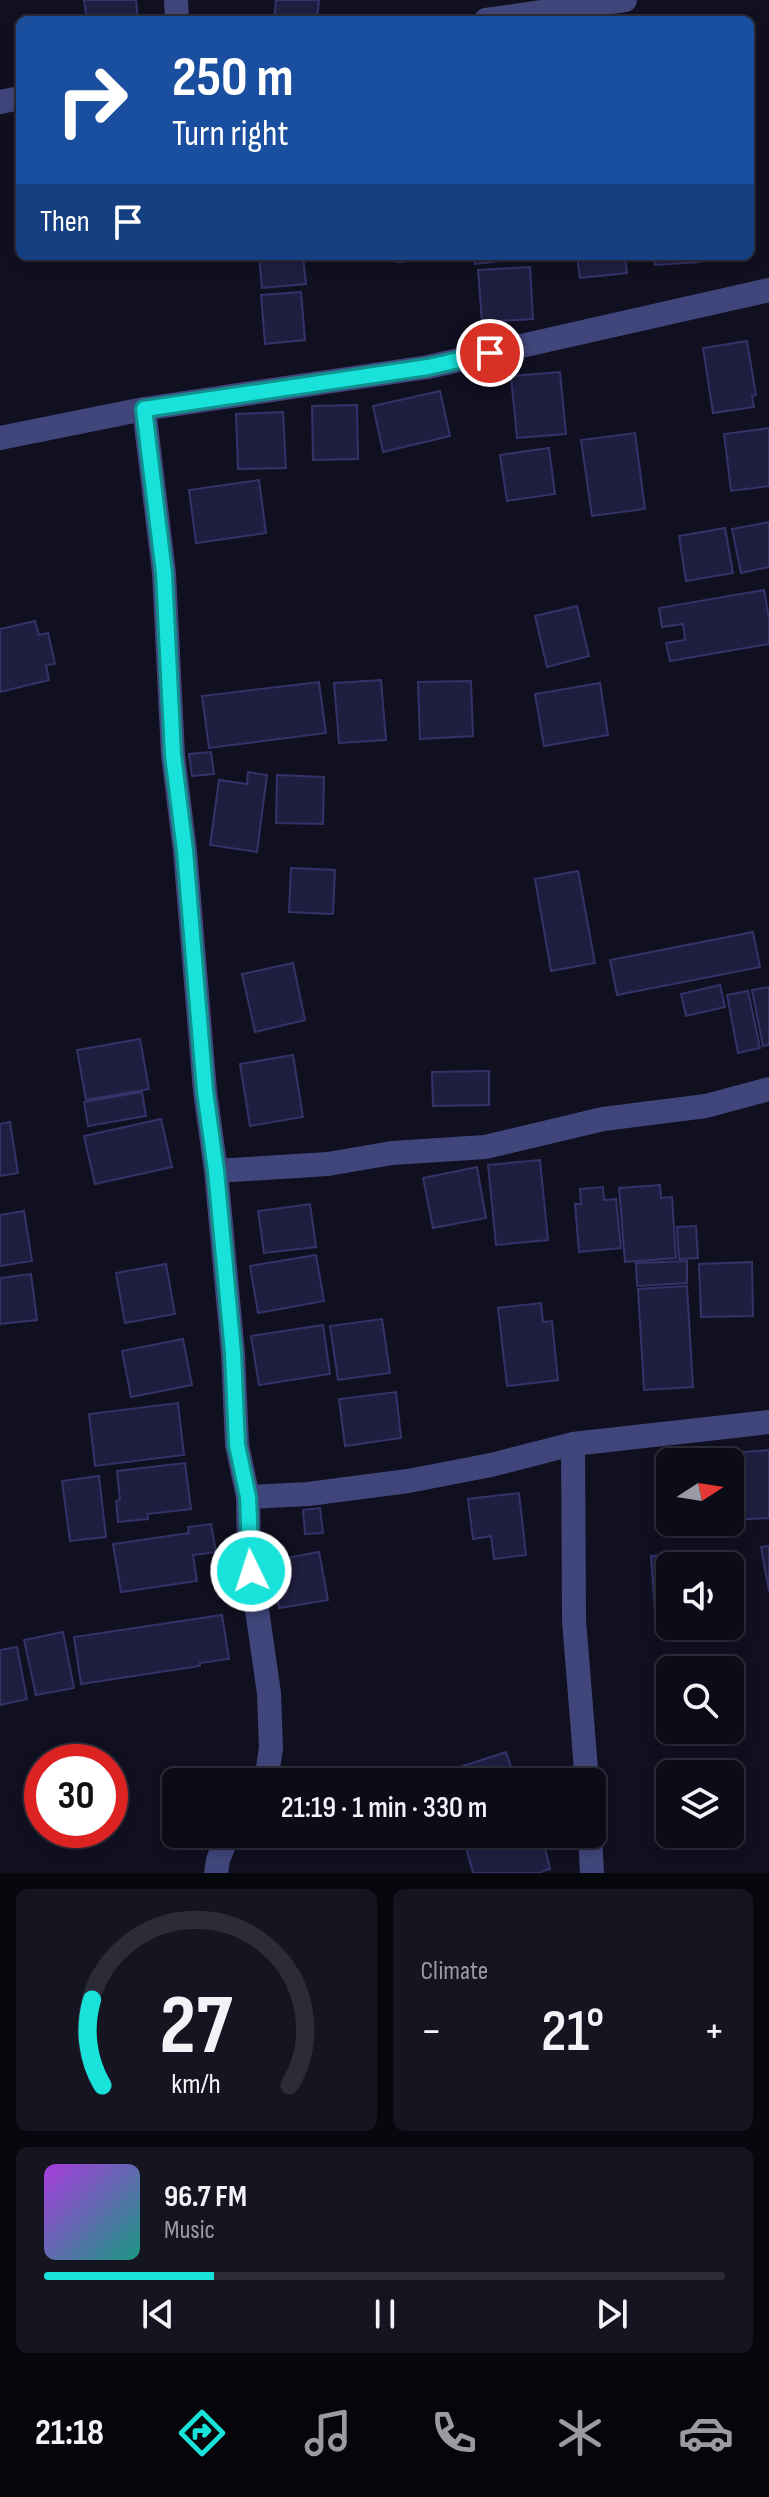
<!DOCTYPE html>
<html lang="en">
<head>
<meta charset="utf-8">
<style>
  body { margin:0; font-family:"Sofia Sans Condensed",sans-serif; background:#151522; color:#f1f3f6; height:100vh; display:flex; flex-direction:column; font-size:30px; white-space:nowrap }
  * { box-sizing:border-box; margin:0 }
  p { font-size:26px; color:#9a9ba2 }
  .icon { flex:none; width:44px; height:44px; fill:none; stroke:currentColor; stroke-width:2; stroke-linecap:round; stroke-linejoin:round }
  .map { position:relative; height:1873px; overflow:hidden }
  .sheet { display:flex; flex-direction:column; gap:16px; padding:16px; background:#07070e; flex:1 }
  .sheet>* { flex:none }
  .top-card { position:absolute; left:16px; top:16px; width:738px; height:244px; border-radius:12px; box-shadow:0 4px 12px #0003,0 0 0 2px #2c2c38; background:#1a4fa0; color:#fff; overflow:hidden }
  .needle { width:52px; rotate:78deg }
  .tools { position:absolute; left:656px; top:1448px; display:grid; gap:16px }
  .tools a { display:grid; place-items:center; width:88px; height:88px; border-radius:12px; background:#0c0c19; box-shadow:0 4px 12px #0003,0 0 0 2px #2c2c38; font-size:40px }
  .speed { position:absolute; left:24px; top:1744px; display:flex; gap:16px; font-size:40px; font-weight:700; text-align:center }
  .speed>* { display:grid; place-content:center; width:104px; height:104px; border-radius:50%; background:#0c0c19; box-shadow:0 4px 12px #0003,0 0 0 2px #2c2c38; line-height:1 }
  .speed .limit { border:12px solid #d22; background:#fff; color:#111 }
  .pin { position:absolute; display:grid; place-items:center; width:68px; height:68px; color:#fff; margin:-34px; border:4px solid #fff; border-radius:50%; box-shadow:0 2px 8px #0007 }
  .me { position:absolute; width:88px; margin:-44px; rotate:356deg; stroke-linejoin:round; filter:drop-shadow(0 0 6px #0008) }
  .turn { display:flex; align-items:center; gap:28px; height:168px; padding:0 24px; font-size:36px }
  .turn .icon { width:104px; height:104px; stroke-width:2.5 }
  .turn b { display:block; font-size:56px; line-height:68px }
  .then { display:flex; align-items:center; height:76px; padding:0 24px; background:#0003; gap:16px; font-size:30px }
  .big { font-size:60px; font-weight:600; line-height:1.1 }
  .sheet .widget { flex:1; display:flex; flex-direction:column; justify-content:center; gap:12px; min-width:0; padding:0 28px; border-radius:12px; background:#151522 }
  .sheet .dial { align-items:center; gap:0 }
  .dial svg { height:208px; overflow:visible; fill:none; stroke:#2c2c38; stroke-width:7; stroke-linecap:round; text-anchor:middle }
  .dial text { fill:#f1f3f6; stroke:none }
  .song { display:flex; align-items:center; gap:24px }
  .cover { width:96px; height:96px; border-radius:12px; background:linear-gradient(135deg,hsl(280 70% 55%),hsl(170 70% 35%)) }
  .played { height:8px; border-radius:4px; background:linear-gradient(90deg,#18e2da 25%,#2c2c38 25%) }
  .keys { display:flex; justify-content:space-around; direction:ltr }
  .heat { display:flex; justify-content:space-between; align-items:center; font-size:44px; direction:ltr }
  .sheet .tiles { flex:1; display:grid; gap:16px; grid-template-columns:1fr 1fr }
  .widget:last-child { grid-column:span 2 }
  .trip { position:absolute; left:162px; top:1768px; width:444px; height:80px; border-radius:12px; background:#0c0c19; box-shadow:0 4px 12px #0003,0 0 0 2px #2c2c38; font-weight:600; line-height:80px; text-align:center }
  .menu { display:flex; height:128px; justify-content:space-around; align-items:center; background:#05050a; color:#9a9ba2 }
  .menu .icon { width:56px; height:56px }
  .menu .selected { color:#18e2da }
  .menu b { font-size:36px; color:#f1f3f6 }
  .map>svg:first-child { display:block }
</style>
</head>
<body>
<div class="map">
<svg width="769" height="1873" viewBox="0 0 769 1873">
  <rect width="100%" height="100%" fill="#101021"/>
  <!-- building -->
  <path fill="#201e40" stroke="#353269" stroke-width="2" d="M 84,0 L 136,0 L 138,20 L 87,20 Z
    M 276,0 L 319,0 L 317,20 L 274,20 Z
    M 259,256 L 303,256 L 306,284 L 262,288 Z
    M 398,256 L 443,256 L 398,262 Z
    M 474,256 L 519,256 L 520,259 L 475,264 Z
    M 577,256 L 625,256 L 627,273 L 580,278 Z
    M 655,256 L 699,256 L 699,262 L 655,265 Z
    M 530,267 L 533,319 L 482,322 L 478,270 Z
    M 301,292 L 305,340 L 265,344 L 261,295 Z
    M 747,341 L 756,395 L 752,396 L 754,407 L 713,413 L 703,348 Z
    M 560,372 L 566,434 L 517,438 L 511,376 Z
    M 440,391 L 450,436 L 383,452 L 373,406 Z
    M 357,405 L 358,459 L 313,460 L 312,406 Z
    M 283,412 L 286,468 L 238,469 L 236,414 Z
    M 769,428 L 769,486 L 731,491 L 724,434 Z
    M 635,433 L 645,509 L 592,516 L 581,440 Z
    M 549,448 L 555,494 L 507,501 L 500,455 Z
    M 259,480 L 266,533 L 196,543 L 189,490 Z
    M 769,522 L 769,567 L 741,573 L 732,529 Z
    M 725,528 L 733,573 L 686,581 L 679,536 Z
    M 764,590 L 769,618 L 769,644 L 670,661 L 666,643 L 685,640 L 683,624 L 662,627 L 659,608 Z
    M 577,606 L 589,656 L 547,667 L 535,616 Z
    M 35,621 L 39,635 L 48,633 L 55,664 L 46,665 L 49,680 L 0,692 L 0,629 Z
    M 381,680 L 386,740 L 339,743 L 334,683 Z
    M 471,681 L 473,736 L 420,739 L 418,682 Z
    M 319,682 L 326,733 L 209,748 L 202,696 Z
    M 600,683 L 608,735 L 544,746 L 535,694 Z
    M 211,752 L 214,774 L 192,776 L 189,754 Z
    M 248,772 L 267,775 L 257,852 L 210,845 L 219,780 L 247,784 Z
    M 277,775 L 324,777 L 323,824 L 276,823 Z
    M 291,868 L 335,870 L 333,914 L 289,912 Z
    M 578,871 L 595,963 L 551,971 L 535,879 Z
    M 753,932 L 760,967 L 617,995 L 610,960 Z
    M 293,963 L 305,1020 L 255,1032 L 242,974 Z
    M 720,985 L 725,1007 L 686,1016 L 681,994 Z
    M 769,987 L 769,1045 L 763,1046 L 752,990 Z
    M 748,991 L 760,1048 L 738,1053 L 727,995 Z
    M 140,1039 L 149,1089 L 86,1100 L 77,1050 Z
    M 293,1055 L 303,1117 L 250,1126 L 240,1064 Z
    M 489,1071 L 489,1105 L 433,1106 L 432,1072 Z
    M 142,1092 L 146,1116 L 88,1126 L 84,1102 Z
    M 161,1119 L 172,1167 L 95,1184 L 84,1136 Z
    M 10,1122 L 18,1173 L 0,1176 L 0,1124 Z
    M 540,1160 L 548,1240 L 496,1245 L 488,1165 Z
    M 477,1167 L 486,1218 L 433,1228 L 423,1178 Z
    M 660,1185 L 661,1198 L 672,1197 L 676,1258 L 625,1262 L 619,1188 Z
    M 603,1187 L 604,1200 L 616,1199 L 621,1248 L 579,1252 L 575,1204 L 581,1204 L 580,1189 Z
    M 310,1204 L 316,1247 L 264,1253 L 258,1211 Z
    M 24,1211 L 32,1261 L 0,1266 L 0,1215 Z
    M 696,1226 L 698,1258 L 679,1259 L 677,1227 Z
    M 316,1255 L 324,1301 L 258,1313 L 250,1266 Z
    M 687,1261 L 687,1283 L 637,1286 L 636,1263 Z
    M 752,1262 L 753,1316 L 701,1317 L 699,1264 Z
    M 166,1264 L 175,1314 L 125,1323 L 116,1273 Z
    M 31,1274 L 37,1320 L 0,1324 L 0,1278 Z
    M 687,1286 L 693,1387 L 644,1390 L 638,1289 Z
    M 541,1303 L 543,1322 L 552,1321 L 558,1380 L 507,1386 L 498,1308 Z
    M 382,1319 L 390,1373 L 338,1380 L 330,1326 Z
    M 323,1325 L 330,1374 L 259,1385 L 251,1336 Z
    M 183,1339 L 192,1385 L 131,1397 L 122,1351 Z
    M 396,1392 L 401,1438 L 345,1446 L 339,1399 Z
    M 178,1403 L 184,1455 L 95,1466 L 89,1414 Z
    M 769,1450 L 769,1518 L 730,1520 L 730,1462 L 717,1462 L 717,1454 Z
    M 712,1457 L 712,1462 L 670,1462 L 670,1522 L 716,1523 L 669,1526 L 665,1461 Z
    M 185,1463 L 191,1509 L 147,1514 L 148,1519 L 118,1522 L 116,1501 L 120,1500 L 117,1471 Z
    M 99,1476 L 106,1537 L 70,1541 L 62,1481 Z
    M 519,1493 L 526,1555 L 494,1559 L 491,1536 L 473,1539 L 468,1499 Z
    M 320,1508 L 323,1533 L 305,1534 L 303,1510 Z
    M 211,1524 L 216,1552 L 193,1555 L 197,1581 L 121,1592 L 113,1544 L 189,1533 L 188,1527 Z
    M 769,1546 L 769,1591 L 761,1547 Z
    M 722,1551 L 723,1566 L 670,1566 L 670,1608 L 655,1610 L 651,1556 Z
    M 319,1552 L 328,1600 L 279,1608 L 271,1561 Z
    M 222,1615 L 229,1659 L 200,1663 L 200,1666 L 81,1684 L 74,1637 Z
    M 63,1632 L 74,1688 L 36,1695 L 24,1640 Z
    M 17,1647 L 27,1699 L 0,1705 L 0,1650 Z
    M 506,1752 L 516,1782 L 455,1782 L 451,1770 Z
    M 504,1834 L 532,1834 L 535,1842 L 543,1840 L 550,1869 L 542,1871 L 542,1873 L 473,1873 L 465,1844 Z"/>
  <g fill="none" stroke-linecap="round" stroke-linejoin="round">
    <!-- minor -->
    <path stroke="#40467b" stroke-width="24" d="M 176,0 L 177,20
      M 486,20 L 625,0
      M 0,102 L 20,98
      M 144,409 L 164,573 L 173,755 L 185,851 L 205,1091 L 216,1171 L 233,1353 L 237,1445 L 248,1497 L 249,1555 L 269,1693 L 271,1748 L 267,1774 L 262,1782
      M 0,438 L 144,409 L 428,367 L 769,290
      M 216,1171 L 328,1164 L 392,1153 L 485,1147 L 603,1119 L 706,1106 L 769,1089
      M 573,1444 L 574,1620 L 587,1782
      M 248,1497 L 308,1494 L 408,1481 L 491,1465 L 573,1444 L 769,1422
      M 590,1834 L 592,1873
      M 216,1873 L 218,1860 L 228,1834"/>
  </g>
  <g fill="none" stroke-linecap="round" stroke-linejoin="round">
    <!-- route casing -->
    <g stroke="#10938e" stroke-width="20">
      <path id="route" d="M 251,1571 L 248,1497 L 237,1445 L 233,1353 L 216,1171 L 205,1091 L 185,851 L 173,755 L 164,573 L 144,409 L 428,367 L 490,353"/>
    </g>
    <!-- route -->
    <use href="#route" stroke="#18e2da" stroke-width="14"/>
  </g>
</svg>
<div class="tools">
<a><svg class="needle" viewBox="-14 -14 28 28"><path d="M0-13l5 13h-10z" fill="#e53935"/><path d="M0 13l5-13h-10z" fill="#9a9ba2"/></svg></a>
<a><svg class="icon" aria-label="sound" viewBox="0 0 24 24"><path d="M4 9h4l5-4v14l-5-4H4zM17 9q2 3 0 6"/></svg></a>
<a><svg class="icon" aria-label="search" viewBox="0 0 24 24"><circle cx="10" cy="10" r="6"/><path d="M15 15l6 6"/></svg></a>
<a><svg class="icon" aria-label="layers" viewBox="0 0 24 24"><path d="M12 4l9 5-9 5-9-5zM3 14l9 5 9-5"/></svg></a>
</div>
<div class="speed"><div class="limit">30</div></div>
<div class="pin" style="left:490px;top:353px;background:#d93025"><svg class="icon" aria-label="arrive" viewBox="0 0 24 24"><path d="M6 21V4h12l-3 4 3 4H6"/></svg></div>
<svg class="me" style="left:251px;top:1571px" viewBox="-20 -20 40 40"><circle r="17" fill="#18e2da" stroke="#fff" stroke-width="3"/><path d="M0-11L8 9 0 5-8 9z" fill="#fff"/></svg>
<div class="trip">21:19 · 1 min · 330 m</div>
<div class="top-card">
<div class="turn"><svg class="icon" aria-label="right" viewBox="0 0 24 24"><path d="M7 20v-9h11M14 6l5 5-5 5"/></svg><div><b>250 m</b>Turn right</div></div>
<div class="then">Then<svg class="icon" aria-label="arrive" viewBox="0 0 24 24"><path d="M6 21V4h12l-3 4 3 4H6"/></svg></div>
</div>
</div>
<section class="sheet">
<div class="tiles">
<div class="widget dial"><svg viewBox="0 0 100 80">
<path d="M14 69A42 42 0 1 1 86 69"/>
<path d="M14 69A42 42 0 0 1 10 36" stroke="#18e2da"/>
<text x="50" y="56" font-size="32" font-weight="700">27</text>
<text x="50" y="72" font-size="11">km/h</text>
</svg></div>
<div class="widget"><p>Climate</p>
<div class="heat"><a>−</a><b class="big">21°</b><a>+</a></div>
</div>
<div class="widget">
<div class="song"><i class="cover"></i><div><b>96.7 FM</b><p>Music</p></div></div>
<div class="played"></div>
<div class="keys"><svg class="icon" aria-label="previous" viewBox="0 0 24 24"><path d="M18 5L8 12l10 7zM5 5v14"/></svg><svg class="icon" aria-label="pause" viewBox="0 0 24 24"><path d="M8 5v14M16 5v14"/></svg><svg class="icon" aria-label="next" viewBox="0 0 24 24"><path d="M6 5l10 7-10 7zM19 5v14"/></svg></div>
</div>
</div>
</section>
<nav class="menu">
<b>21:18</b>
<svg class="icon selected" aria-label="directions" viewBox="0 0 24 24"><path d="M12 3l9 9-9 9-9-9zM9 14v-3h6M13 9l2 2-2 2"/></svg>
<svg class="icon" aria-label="music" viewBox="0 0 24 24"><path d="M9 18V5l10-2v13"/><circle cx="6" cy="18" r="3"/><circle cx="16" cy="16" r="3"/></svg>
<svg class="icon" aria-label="phone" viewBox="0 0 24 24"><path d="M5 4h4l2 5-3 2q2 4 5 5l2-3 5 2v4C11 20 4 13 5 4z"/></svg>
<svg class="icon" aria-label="climate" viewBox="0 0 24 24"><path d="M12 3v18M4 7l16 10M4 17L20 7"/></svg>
<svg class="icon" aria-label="car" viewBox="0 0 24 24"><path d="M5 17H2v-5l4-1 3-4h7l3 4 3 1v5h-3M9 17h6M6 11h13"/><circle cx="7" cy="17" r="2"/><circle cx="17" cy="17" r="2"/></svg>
</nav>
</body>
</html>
